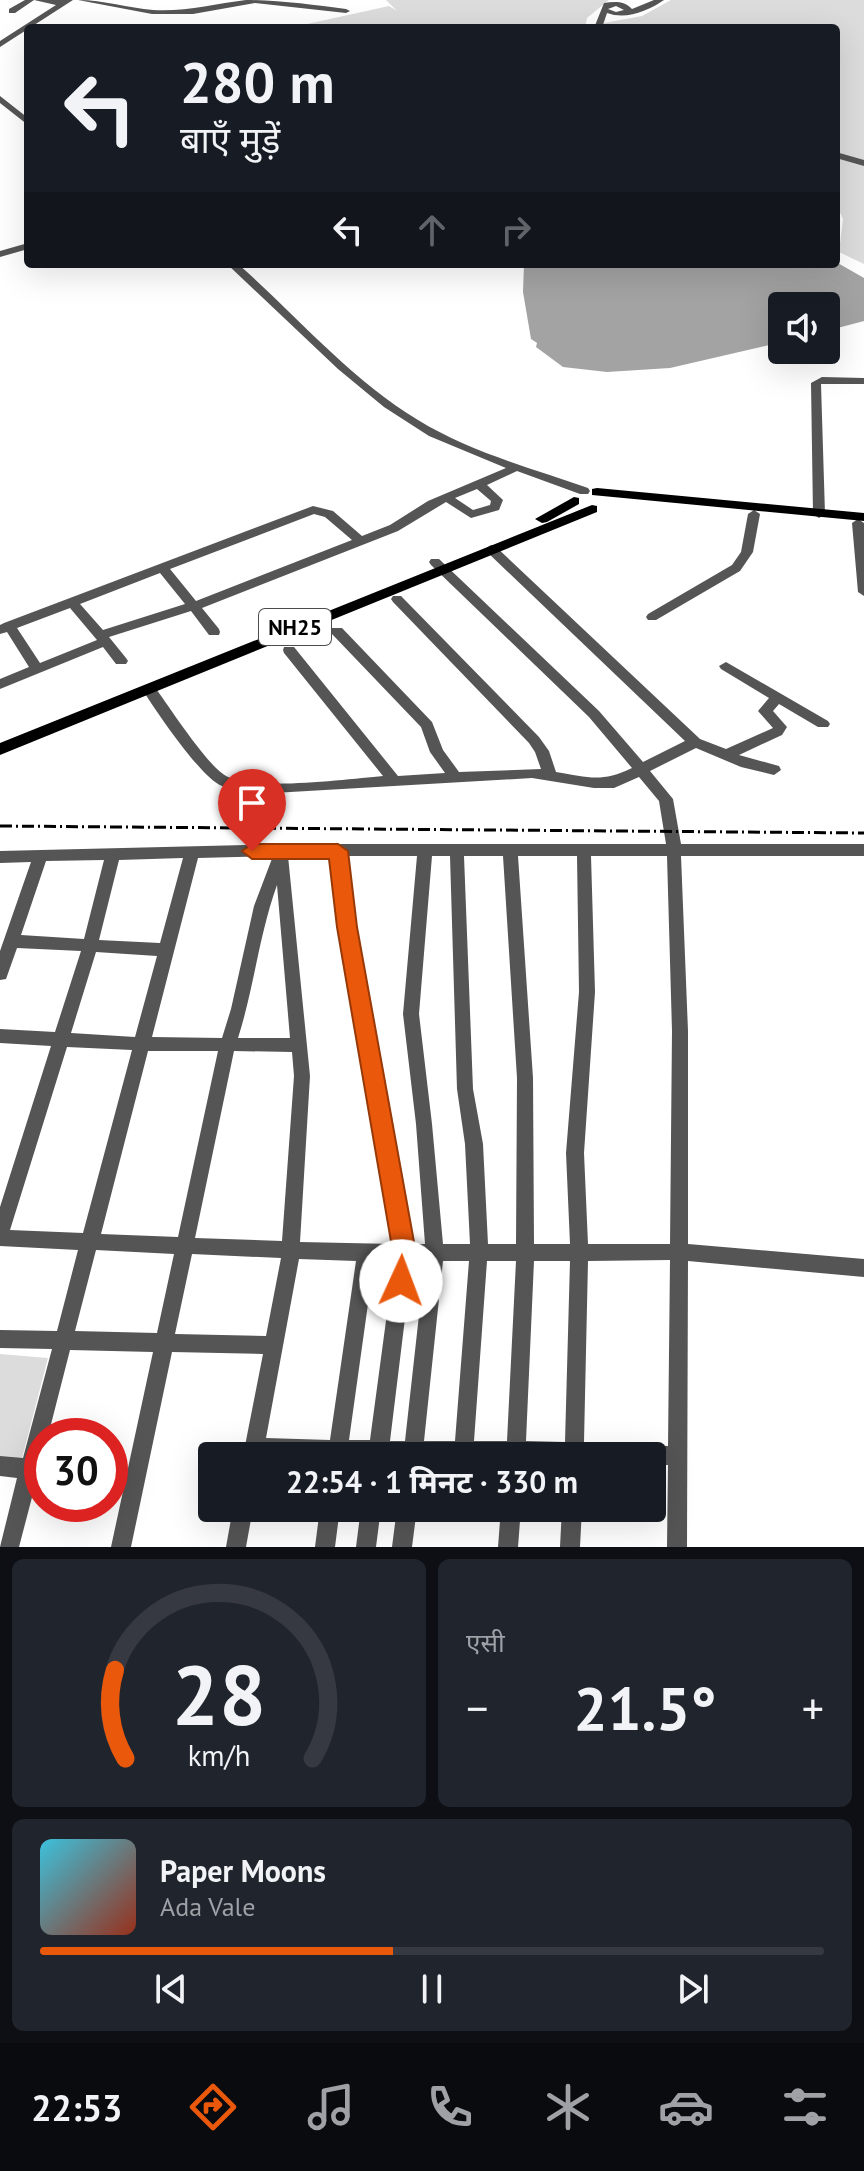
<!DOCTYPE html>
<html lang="hi">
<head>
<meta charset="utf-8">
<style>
  body { margin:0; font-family:"PT Sans","Noto Sans Devanagari",sans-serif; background:#20242c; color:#f1f3f6; height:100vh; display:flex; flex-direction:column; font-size:30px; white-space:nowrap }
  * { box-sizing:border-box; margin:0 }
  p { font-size:26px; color:#9ea1a6 }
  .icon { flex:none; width:44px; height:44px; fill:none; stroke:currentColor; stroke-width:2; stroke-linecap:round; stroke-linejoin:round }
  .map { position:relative; height:1547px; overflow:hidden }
  .panel { display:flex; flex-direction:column; gap:12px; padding:12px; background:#0d0f14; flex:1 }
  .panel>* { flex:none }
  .top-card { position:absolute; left:24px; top:24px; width:816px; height:244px; border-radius:8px; box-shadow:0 8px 32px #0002; background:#171b24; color:#f1f3f6; overflow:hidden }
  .buttons { position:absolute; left:768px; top:292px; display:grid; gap:16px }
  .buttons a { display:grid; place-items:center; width:72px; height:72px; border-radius:8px; background:#171b24; box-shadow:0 8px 32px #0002; font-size:40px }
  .speed { position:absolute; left:24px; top:1418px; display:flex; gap:16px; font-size:40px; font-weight:700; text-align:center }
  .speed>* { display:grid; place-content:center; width:104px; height:104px; border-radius:50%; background:#171b24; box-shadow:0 8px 32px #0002; line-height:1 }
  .speed .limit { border:12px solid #d22; background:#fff; color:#111 }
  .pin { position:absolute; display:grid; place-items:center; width:68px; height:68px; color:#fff; margin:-82px -34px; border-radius:50% 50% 50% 0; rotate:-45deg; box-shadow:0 0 8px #0007 }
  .pin .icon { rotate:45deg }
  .me { position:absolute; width:88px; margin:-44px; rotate:2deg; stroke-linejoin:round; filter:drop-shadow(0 0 6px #0008) }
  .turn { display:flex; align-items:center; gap:28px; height:168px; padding:0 24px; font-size:36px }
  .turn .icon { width:104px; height:104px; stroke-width:2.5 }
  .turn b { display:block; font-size:56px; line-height:68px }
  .lanes { display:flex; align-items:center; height:76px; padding:0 24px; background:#0003; justify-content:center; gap:40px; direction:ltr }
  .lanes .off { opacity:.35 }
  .big { font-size:60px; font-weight:700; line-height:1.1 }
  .panel .tile { flex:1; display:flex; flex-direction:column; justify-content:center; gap:12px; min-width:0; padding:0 28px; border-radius:12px; background:#20242c }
  .panel .dial { align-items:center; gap:0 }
  .dial svg { height:208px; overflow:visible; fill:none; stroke:#363941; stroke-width:7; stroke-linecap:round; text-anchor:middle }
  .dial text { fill:#f1f3f6; stroke:none }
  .song { display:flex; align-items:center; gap:24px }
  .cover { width:96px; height:96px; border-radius:12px; background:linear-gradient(135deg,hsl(190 70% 55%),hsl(10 70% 35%)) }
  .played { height:8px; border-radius:4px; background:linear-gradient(90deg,#ea580c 45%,#363941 45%) }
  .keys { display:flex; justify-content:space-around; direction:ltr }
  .heat { display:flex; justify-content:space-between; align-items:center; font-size:44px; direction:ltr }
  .panel .tiles { flex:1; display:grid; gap:12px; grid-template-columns:1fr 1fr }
  .tile:last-child { grid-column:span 2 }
  .trip { position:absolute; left:198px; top:1442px; width:468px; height:80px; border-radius:8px; background:#171b24; box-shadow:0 8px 32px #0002; font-weight:700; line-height:80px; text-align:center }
  .tab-bar { display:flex; height:128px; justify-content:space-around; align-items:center; background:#090b0e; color:#9ea1a6 }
  .tab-bar .icon { width:56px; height:56px }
  .tab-bar .active { color:#ea580c }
  .tab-bar b { font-size:36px; color:#f1f3f6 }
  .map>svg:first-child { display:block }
</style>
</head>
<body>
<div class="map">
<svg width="864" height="1547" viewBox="0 0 864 1547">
  <rect width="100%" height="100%" fill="#fff"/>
  <!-- green -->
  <path fill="#dcdcdc" d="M 386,0 L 609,0 L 587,18 L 585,28 L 289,28 L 389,6 L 397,11 Z
    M 671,0 L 864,0 L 864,264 L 839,252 L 843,219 L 836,204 L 836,28 L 603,28 L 604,23 L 642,16 Z
    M 0,1354 L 48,1358 L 20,1466 L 0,1464 Z"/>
  <!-- water -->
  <path fill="#a3a3a3" d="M 836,262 L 864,278 L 864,321 L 826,331 L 826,306 L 782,306 L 782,342 L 670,368 L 607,372 L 563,367 L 536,347 L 537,343 L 531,339 L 523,292 L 524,264 Z"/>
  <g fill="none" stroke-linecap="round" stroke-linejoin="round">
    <!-- minor -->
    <path fill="#555" fill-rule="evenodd" d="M 25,0 L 34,0 L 15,13 L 9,13 L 9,9 Z
      M 34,0 L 73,0 L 0,47 L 0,41 L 56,5 Z
      M 78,0 C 104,0 128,8 153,10 C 185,12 214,4 246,0 C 278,0 314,5 346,9 L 350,11 L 346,13 L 255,3 L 193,14 L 152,14 Z
      M 654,0 L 664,0 C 648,11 626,20 607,13 L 602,28 L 594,28 L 604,3 C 615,1 625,1 632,9 ZM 616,6 L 624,10 L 616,12 L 608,9 Z
      M 0,96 L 28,118 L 28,125 L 0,103 Z
      M 836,152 L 864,160 L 864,166 L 836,158 Z
      M 28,243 L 28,249 L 0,257 L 0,251 Z
      M 227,264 L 238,264 C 297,316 350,379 418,420 C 470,452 531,468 588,488 L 590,491 L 588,494 L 580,494 L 517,471 L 487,485 L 503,500 L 499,510 L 471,518 L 446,502 L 398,531 L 202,608 L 219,629 L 220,632 L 219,635 L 209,635 L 191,611 L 109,637 L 126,658 L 128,661 L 126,664 L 116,664 L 103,647 L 0,689 L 0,679 L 29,667 L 7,632 L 0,634 L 0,625 L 4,623 L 313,506 L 333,511 L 362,536 L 390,525 L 428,501 L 506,468 L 429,436 L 384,407 L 338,369 ZM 477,489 L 491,501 L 490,505 L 473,510 L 455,498 ZM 314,514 L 325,517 L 352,540 L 196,601 L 170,569 ZM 160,573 L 185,604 L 103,630 L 80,604 ZM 70,608 L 97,640 L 40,663 L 17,628 Z
      M 822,377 L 864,378 L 864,384 L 821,384 L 825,514 L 819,518 L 813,514 L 811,383 Z
      M 754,510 L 760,514 L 753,552 L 740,571 L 656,620 L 648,620 L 646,617 L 648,614 L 732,565 L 741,552 L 748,514 Z
      M 858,519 L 864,523 L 864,596 L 858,592 L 852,523 Z
      M 491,545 L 495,546 L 700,739 L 726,749 L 773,728 L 758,711 L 769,698 L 721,669 L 719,666 L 726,662 L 828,721 L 830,724 L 828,727 L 818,727 L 779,704 L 773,711 L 787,727 L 782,735 L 739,755 L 779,766 L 781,770 L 774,775 L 741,767 L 696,748 L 650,771 L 673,799 L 681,844 L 864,844 L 864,856 L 681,856 L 688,1031 L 688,1244 L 864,1259 L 864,1277 L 688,1261 L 687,1547 L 667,1547 L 668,1465 L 652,1465 L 652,1456 L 243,1456 L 263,1354 L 172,1352 L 131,1547 L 111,1547 L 153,1352 L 70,1350 L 48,1436 L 42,1436 L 42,1459 L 19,1547 L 0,1547 L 17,1478 L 0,1476 L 0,1456 L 23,1458 L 52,1349 L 0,1348 L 0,1330 L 57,1331 L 78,1250 L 0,1246 L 0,1207 L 51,1046 L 0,1043 L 0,1029 L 55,1032 L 81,951 L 17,948 L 6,979 L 0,980 L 0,951 L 31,862 L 0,863 L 0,851 L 282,844 L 666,844 L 659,801 L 639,777 L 614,788 L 594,788 L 532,778 L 256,794 L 222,786 C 201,778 156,711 142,689 L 144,686 L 154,686 C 169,706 209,769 228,777 C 258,791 347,779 383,776 L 284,653 L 283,650 L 284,647 L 294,647 L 398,776 L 445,773 L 430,752 L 421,727 L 332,634 L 331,631 L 332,628 L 342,628 L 432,722 L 443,750 L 459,772 L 541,769 L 535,752 L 529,743 L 393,602 L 391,599 L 393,596 L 401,596 L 539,737 L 549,751 L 556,772 C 588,777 601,783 632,768 L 589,717 L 431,565 L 429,562 L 431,559 L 439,559 L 599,711 L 643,762 L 685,741 L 487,552 L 485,549 ZM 273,856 L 254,906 L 231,1009 L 222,1038 L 152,1037 L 198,858 ZM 288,856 L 331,856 L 339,927 L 394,1244 L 300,1242 L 310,1076 ZM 346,856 L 417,856 L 403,1014 L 416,1124 L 425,1244 L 411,1244 L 355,927 ZM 432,856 L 450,856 L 457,1089 L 465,1144 L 470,1244 L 443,1244 L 432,1124 L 419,1014 ZM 464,856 L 503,856 L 517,1078 L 516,1244 L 488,1244 L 483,1144 L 473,1089 ZM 518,856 L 577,856 L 579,992 L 566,1153 L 570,1244 L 534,1244 L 533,1078 ZM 591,856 L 667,856 L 672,1031 L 670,1244 L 588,1244 L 584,1153 L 595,992 ZM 183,858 L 160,943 L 99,940 L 119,860 ZM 104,860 L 84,939 L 21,935 L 46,861 ZM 277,885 L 290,1038 L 238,1038 C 254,988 259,935 277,885 ZM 96,952 L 157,956 L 135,1037 L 71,1033 ZM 67,1047 L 132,1050 L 83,1233 L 10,1230 ZM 148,1051 L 218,1051 L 178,1237 L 101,1234 ZM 234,1051 L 292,1052 L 294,1076 L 282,1241 L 195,1238 ZM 96,1250 L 174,1254 L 157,1333 L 75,1331 ZM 192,1254 L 281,1258 L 266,1336 L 175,1334 ZM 299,1259 L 356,1261 L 330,1440 L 266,1438 ZM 670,1260 L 668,1446 L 584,1442 L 588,1261 ZM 374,1261 L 394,1261 L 370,1440 L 349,1440 ZM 412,1261 L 425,1261 L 405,1441 L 390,1441 ZM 443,1261 L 469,1261 L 455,1441 L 424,1441 ZM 487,1261 L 516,1261 L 507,1441 L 474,1441 ZM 534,1261 L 570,1261 L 565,1442 L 526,1441 Z
      M 233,1508 L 253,1508 L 246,1547 L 226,1547 Z
      M 320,1508 L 340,1508 L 335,1547 L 315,1547 Z
      M 361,1508 L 381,1508 L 376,1547 L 356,1547 Z
      M 397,1508 L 417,1508 L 412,1547 L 392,1547 Z
      M 501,1508 L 521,1508 L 518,1547 L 498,1547 Z
      M 562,1508 L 582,1508 L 580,1547 L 560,1547 Z"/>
    <!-- major -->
    <path fill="#000" fill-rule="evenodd" d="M 597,488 L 864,513 L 864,521 L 592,495 L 592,489 Z
      M 574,497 L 579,498 L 579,504 L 547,522 L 542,523 L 535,519 Z
      M 592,505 L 597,506 L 597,512 L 0,755 L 0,743 Z"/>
    <!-- rail -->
    <path stroke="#000" stroke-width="3" stroke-dasharray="12 4 2 4" stroke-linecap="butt" d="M 0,826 L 864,833"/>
  </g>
  <!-- route -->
  <path fill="#ea580c" stroke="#983908" stroke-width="2" d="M 252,844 L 338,844 L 348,851 L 357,927 L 416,1253 L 409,1289 L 401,1293 L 392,1289 L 389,1281 L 393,1253 L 337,927 L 329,859 L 252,859 L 242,851 Z"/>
  <g text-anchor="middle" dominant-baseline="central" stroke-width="6" stroke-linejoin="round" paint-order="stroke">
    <!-- shield labels -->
    <rect fill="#fff" stroke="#4c4c4c" stroke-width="2" x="259" y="609" width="72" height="36" rx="6"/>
    <g font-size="22" font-weight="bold" fill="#000">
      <text x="295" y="627">NH25</text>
    </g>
  </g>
</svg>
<div class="buttons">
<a><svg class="icon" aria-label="sound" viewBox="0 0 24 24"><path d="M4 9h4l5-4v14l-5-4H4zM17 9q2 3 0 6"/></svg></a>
</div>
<div class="speed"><div class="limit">30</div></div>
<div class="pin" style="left:252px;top:851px;background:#d93025"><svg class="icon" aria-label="arrive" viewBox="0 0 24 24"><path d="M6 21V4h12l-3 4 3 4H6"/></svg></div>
<svg class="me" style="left:401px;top:1281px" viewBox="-20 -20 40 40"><circle r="19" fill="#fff"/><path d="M0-13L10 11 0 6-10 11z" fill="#ea580c"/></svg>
<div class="trip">22:54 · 1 मिनट · 330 m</div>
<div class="top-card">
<div class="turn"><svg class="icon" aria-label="left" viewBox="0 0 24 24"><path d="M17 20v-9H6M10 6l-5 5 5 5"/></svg><div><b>280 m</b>बाएँ मुड़ें</div></div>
<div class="lanes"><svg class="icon" aria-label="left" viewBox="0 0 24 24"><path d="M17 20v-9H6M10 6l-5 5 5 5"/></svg><svg class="icon off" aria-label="ahead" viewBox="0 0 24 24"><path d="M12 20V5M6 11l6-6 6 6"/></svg><svg class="icon off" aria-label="right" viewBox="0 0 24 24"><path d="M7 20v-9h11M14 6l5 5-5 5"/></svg></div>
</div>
</div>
<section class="panel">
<div class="tiles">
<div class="tile dial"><svg viewBox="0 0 100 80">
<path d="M14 69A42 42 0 1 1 86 69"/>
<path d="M14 69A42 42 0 0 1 10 35" stroke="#ea580c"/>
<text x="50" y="56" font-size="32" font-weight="700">28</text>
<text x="50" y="72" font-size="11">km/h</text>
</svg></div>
<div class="tile"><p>एसी</p>
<div class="heat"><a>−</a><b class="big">21.5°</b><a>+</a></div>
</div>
<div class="tile">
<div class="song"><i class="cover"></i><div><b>Paper Moons</b><p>Ada Vale</p></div></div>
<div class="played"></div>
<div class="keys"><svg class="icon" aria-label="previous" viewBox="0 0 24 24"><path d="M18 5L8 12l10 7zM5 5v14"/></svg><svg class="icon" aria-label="pause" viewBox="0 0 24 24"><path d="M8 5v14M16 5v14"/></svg><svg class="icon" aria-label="next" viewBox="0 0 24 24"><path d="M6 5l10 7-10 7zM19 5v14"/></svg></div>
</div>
</div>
</section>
<nav class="tab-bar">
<b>22:53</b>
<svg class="icon active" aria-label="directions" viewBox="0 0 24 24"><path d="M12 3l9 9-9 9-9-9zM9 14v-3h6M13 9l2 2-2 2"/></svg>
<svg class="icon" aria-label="music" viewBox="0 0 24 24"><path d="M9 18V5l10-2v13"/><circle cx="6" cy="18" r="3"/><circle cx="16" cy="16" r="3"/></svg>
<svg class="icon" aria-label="phone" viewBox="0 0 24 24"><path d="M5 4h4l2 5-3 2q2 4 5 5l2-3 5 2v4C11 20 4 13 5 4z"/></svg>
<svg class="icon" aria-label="climate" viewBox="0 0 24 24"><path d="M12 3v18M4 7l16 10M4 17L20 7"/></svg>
<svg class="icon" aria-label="car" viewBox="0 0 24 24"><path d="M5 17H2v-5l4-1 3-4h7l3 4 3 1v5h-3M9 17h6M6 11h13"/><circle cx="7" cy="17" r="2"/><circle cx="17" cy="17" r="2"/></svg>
<svg class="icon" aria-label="filters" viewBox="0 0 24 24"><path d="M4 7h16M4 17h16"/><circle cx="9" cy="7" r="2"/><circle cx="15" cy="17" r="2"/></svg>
</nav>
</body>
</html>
